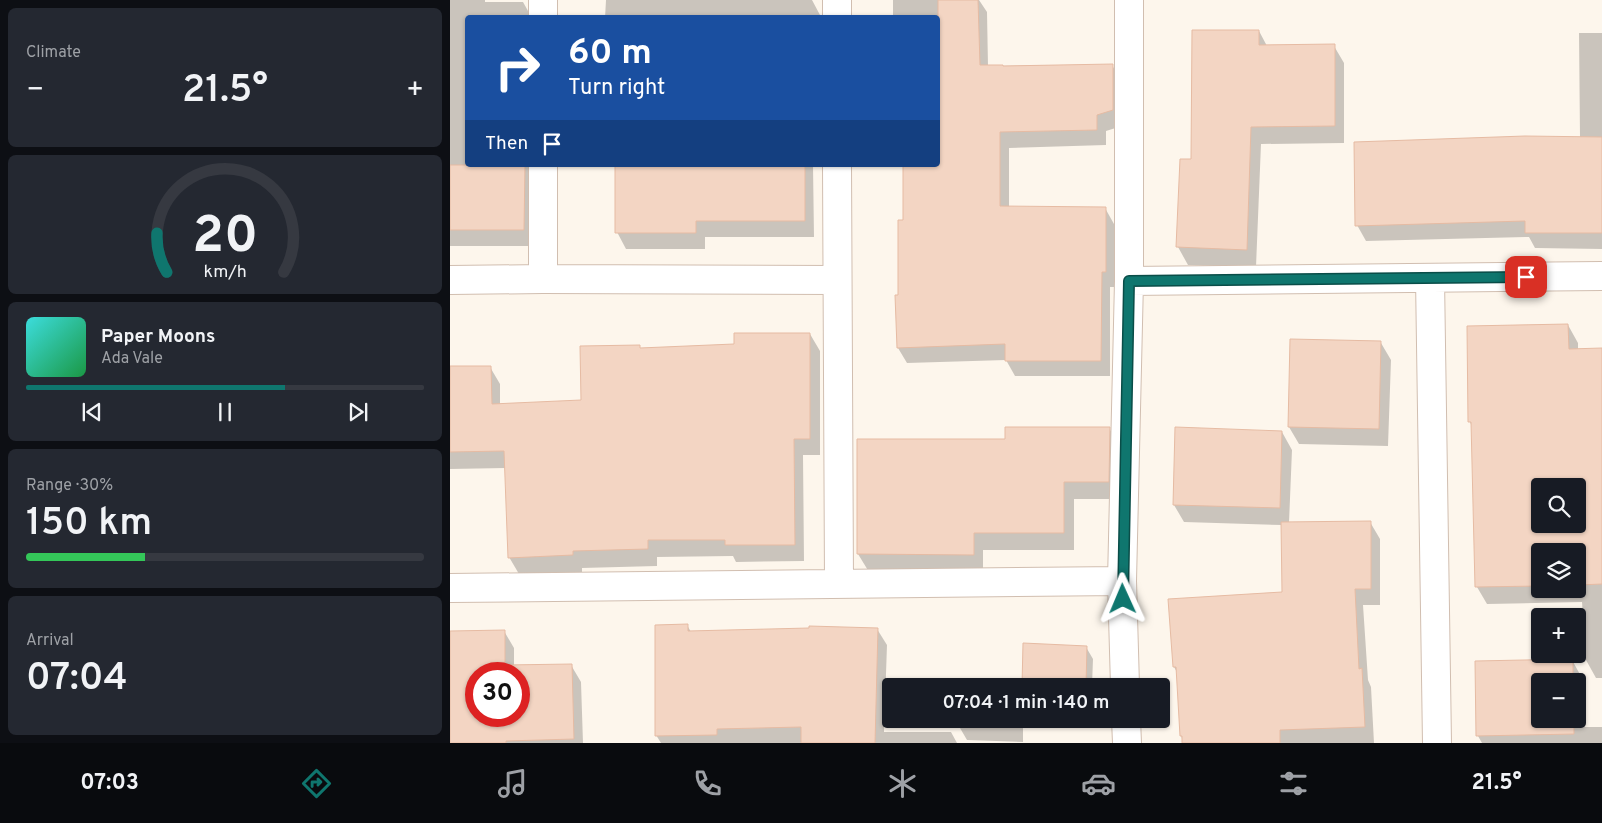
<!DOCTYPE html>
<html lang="en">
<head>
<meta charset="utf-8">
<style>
  body { margin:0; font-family:Overpass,sans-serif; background:#242831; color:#f1f3f6; height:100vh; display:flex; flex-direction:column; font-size:19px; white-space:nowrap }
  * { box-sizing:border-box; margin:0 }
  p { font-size:16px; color:#9ea1a6 }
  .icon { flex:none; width:28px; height:28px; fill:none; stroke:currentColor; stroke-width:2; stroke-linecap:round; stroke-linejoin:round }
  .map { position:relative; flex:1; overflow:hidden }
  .drawer { display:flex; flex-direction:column; gap:8px; padding:8px; background:#0d0f14; width:450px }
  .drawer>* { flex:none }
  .top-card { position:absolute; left:15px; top:15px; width:475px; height:152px; border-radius:5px; box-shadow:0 1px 4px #0004; background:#1a4fa0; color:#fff; overflow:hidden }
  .fabs { position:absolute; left:1081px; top:478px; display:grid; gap:10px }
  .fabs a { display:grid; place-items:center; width:55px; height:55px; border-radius:5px; background:#171b24; box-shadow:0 1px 4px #0004; font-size:25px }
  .speed { position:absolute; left:15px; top:662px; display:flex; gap:10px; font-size:25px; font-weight:700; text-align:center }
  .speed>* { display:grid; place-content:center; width:65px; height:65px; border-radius:50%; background:#171b24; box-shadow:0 1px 4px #0004; line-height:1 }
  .speed .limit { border:8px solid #d22; background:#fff; color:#111 }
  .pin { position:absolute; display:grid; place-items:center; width:42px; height:42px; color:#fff; margin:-21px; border-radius:10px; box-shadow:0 2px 8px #0006 }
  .me { position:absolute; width:55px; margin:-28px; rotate:359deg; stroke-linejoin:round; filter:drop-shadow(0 0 4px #0008) }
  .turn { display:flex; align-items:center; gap:18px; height:105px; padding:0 20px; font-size:22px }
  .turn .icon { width:65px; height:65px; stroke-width:2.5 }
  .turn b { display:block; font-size:35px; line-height:42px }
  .then { display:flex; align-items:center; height:48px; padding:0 20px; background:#0003; gap:10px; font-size:19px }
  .big { font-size:38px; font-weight:600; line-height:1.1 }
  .drawer .tile { flex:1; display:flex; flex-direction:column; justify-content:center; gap:8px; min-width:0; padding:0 18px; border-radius:8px; background:#242831 }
  .drawer .dial { align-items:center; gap:0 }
  .dial svg { height:130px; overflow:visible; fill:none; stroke:#363941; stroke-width:7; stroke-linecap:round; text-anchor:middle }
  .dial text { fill:#f1f3f6; stroke:none }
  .song { display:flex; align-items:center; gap:15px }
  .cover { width:60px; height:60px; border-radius:8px; background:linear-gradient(135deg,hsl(180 70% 55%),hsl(140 70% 35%)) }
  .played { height:5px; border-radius:2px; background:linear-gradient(90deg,#0f766e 65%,#363941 65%) }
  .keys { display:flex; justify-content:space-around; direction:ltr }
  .heat { display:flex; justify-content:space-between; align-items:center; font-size:28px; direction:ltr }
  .charge { height:8px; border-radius:4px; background:linear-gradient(90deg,#34c759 30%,#363941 0) }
  .trip { position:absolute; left:432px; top:678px; width:288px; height:50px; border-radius:5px; background:#171b24; box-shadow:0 1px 4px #0004; font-weight:600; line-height:50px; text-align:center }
  .menu { display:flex; height:80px; justify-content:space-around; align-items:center; background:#090b0e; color:#9ea1a6 }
  .menu .icon { width:35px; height:35px }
  .menu .selected { color:#0f766e }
  .menu b { font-size:22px; color:#f1f3f6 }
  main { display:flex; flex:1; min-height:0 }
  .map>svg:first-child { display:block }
</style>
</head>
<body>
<main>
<section class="drawer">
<div class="tile"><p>Climate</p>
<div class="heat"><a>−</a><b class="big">21.5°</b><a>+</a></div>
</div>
<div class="tile dial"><svg viewBox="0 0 100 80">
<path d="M14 69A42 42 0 1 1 86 69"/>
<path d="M14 69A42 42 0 0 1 8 45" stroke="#0f766e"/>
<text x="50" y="56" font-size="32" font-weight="700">20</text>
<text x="50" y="72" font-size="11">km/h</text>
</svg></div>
<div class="tile">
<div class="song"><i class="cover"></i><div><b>Paper Moons</b><p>Ada Vale</p></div></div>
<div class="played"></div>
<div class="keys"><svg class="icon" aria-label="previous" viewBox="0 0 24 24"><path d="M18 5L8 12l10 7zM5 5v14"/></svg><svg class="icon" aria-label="pause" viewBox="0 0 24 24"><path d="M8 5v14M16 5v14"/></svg><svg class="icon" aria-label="next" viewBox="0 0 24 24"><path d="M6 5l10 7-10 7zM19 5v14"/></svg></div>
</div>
<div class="tile"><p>Range · 30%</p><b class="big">150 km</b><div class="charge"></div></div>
<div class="tile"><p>Arrival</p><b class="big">07:04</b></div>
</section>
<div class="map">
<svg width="1152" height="743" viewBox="0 0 1152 743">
  <rect width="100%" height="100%" fill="#fdf6ec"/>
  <!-- shadow -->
  <path fill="#0003" fill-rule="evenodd" d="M 0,0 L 35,0 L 35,2 L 73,2 L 82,18 L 18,18 L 18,165 L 84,165 L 83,246 L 0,246 Z
    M 156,0 L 362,0 L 370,15 L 370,18 L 155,18 Z
    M 443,0 L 529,0 L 537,12 L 538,66 L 662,65 L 671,81 L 672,126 L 656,131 L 656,145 L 559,148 L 559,208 L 655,208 L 664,224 L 664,287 L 660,287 L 660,376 L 565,376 L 556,360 L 457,363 L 448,348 L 449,296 L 454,221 L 454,165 L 488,165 L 488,18 L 443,18 Z
    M 809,31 L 817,46 L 884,46 L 894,63 L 894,143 L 811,144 L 806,267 L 738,265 L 728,247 L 731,160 L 742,161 Z
    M 1129,33 L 1152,33 L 1152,249 L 1085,248 L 1079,237 L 916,241 L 907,225 L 1130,138 Z
    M 167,165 L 363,165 L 364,237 L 255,237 L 255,249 L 176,249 L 167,232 Z
    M 1118,325 L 1128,343 L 1128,350 L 1152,349 L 1152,678 L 1146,678 L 1136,660 L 1132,602 L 1037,604 L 1027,587 L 1022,427 L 1020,422 ZM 1090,486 L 1128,486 L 1128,524 L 1090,524 ZM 1090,551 L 1128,551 L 1128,589 L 1090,589 Z
    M 360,334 L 370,351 L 370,455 L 353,455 L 354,561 L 286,562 L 283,556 L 207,557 L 207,566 L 132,568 L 132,572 L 69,574 L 59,557 L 56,468 L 0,469 L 0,368 L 40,367 L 50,384 L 50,405 L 132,401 L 189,346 L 191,350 L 285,346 Z
    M 931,343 L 941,360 L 938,446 L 849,444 L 839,427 Z
    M 659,428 L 669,445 L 668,499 L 624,499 L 624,550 L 533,550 L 533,572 L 419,572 L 408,554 L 408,440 L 556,440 Z
    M 832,432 L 842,450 L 839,523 L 920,522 L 930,539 L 930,605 L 913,605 L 918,680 L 921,687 L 924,743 L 733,743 L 731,735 L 728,674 L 724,667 L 833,593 L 832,525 L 734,522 L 724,505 Z
    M 237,625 L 241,632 L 427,629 L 437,645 L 434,732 L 501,732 L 507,743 L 211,743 L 206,735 Z
    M 54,631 L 64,648 L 64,666 L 121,665 L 131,682 L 133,743 L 0,743 L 0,632 ZM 26,674 L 69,674 L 69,716 L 26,716 Z
    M 574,645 L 636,647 L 643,659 L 642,686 L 573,686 Z
    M 1122,660 L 1132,678 L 1133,727 L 1152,727 L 1152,743 L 1032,743 L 1028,736 L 1026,663 ZM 1090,681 L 1128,681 L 1128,719 L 1090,719 Z
    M 510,719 L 573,719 L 573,742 L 517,740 L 510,728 Z"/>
  <!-- building -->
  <path fill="#f3d5c3" stroke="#e6bba3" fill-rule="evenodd" d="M 488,0 L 528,0 L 530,65 L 553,65 L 553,66 L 663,64 L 663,110 L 647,115 L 647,130 L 550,132 L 550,206 L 656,207 L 656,272 L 652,272 L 651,361 L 555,361 L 555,344 L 447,348 L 445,295 L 448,295 L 448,220 L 453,220 L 453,165 L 488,165 Z
    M 742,30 L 809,30 L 809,45 L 885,44 L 885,126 L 801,127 L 797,250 L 726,247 L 730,159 L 741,159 Z
    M 1075,136 L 1152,137 L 1152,233 L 1075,233 L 1075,221 L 905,226 L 904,142 Z
    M 0,165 L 75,165 L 74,230 L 0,230 Z
    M 165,165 L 355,165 L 355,221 L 246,221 L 246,233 L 165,233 Z
    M 1118,324 L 1119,349 L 1152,348 L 1152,584 L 1128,585 L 1128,551 L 1090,551 L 1090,586 L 1025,587 L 1021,422 L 1018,422 L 1017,326 ZM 1090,486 L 1128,486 L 1128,524 L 1090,524 Z
    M 284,333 L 360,333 L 360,439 L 344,439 L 345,545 L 275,545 L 275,540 L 198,540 L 198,549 L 123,551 L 123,555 L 58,558 L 54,451 L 0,452 L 0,366 L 41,366 L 42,404 L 131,400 L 130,346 L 190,345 L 190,348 L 284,344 Z
    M 840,339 L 931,341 L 929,429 L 838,427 Z
    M 555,427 L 660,427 L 659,482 L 614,482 L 614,533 L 524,533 L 524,555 L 407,554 L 407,439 L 555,439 Z
    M 725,427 L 832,431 L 830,508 L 723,505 Z
    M 921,521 L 921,589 L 905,589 L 909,669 L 912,668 L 915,727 L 830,730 L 830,743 L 732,743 L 732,736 L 730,736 L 726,667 L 723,667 L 718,599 L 832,592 L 831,522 Z
    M 238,624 L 238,631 L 359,628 L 359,626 L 428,628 L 425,743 L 351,743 L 351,727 L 267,729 L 267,735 L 205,736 L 205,625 Z
    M 55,630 L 55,665 L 122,664 L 124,739 L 56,741 L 56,743 L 0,743 L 0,631 ZM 26,674 L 69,674 L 69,716 L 26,716 Z
    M 573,643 L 637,646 L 636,686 L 572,686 Z
    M 1123,659 L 1123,681 L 1090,681 L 1090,719 L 1124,719 L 1124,734 L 1026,736 L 1025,661 Z"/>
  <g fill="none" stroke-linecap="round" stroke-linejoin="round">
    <!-- minor casing -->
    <g stroke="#d1beb0" stroke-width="30">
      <path id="minor" d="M 93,0 L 93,18
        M 387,0 L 387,18
        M 93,165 L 93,279
        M 387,165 L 389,583
        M 980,278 L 987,743
        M 0,280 L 93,279 L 387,280
        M 679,281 L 1152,276
        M 0,588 L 672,581
        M 675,686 L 672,581 L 679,281 L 679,0
        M 676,719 L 677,743"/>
    </g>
    <!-- minor -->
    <use href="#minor" stroke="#fff" stroke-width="28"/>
  </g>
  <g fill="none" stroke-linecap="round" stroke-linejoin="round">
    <!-- route casing -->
    <g stroke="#0a4d48" stroke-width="12">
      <path id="route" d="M 673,599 L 679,281 L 1076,277"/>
    </g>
    <!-- route -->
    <use href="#route" stroke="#0f766e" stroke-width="9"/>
  </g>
</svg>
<div class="fabs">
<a><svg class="icon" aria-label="search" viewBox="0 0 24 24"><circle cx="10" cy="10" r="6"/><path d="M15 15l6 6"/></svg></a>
<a><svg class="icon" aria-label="layers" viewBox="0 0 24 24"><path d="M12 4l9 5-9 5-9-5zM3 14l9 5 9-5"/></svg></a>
<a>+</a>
<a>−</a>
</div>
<div class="speed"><div class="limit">30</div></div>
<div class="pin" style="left:1076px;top:277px;background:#d93025"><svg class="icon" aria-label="arrive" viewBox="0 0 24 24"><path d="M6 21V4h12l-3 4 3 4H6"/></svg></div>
<svg class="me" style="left:673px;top:599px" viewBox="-20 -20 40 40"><path d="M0-17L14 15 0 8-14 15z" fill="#0f766e" stroke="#fff" stroke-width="4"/></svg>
<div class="trip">07:04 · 1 min · 140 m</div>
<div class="top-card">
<div class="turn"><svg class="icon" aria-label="right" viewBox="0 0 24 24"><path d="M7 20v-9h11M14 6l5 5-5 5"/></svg><div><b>60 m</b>Turn right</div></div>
<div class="then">Then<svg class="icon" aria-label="arrive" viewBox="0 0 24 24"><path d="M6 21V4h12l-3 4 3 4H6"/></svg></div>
</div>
</div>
</main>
<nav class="menu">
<b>07:03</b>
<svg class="icon selected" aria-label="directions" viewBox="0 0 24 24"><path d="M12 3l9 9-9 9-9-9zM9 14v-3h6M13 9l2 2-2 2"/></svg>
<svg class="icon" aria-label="music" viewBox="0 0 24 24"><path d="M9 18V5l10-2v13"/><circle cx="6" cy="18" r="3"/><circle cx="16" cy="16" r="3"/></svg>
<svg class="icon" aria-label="phone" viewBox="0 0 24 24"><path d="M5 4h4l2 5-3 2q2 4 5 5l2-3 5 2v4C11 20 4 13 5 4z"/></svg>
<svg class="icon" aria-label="climate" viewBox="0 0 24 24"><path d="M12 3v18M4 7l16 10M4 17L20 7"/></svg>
<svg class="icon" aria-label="car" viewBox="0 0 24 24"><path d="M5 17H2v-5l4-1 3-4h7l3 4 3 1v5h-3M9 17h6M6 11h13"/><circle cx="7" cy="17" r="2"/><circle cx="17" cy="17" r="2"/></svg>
<svg class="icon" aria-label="filters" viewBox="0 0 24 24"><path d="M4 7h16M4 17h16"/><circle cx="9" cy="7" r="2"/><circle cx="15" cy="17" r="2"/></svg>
<b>21.5°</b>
</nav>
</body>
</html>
